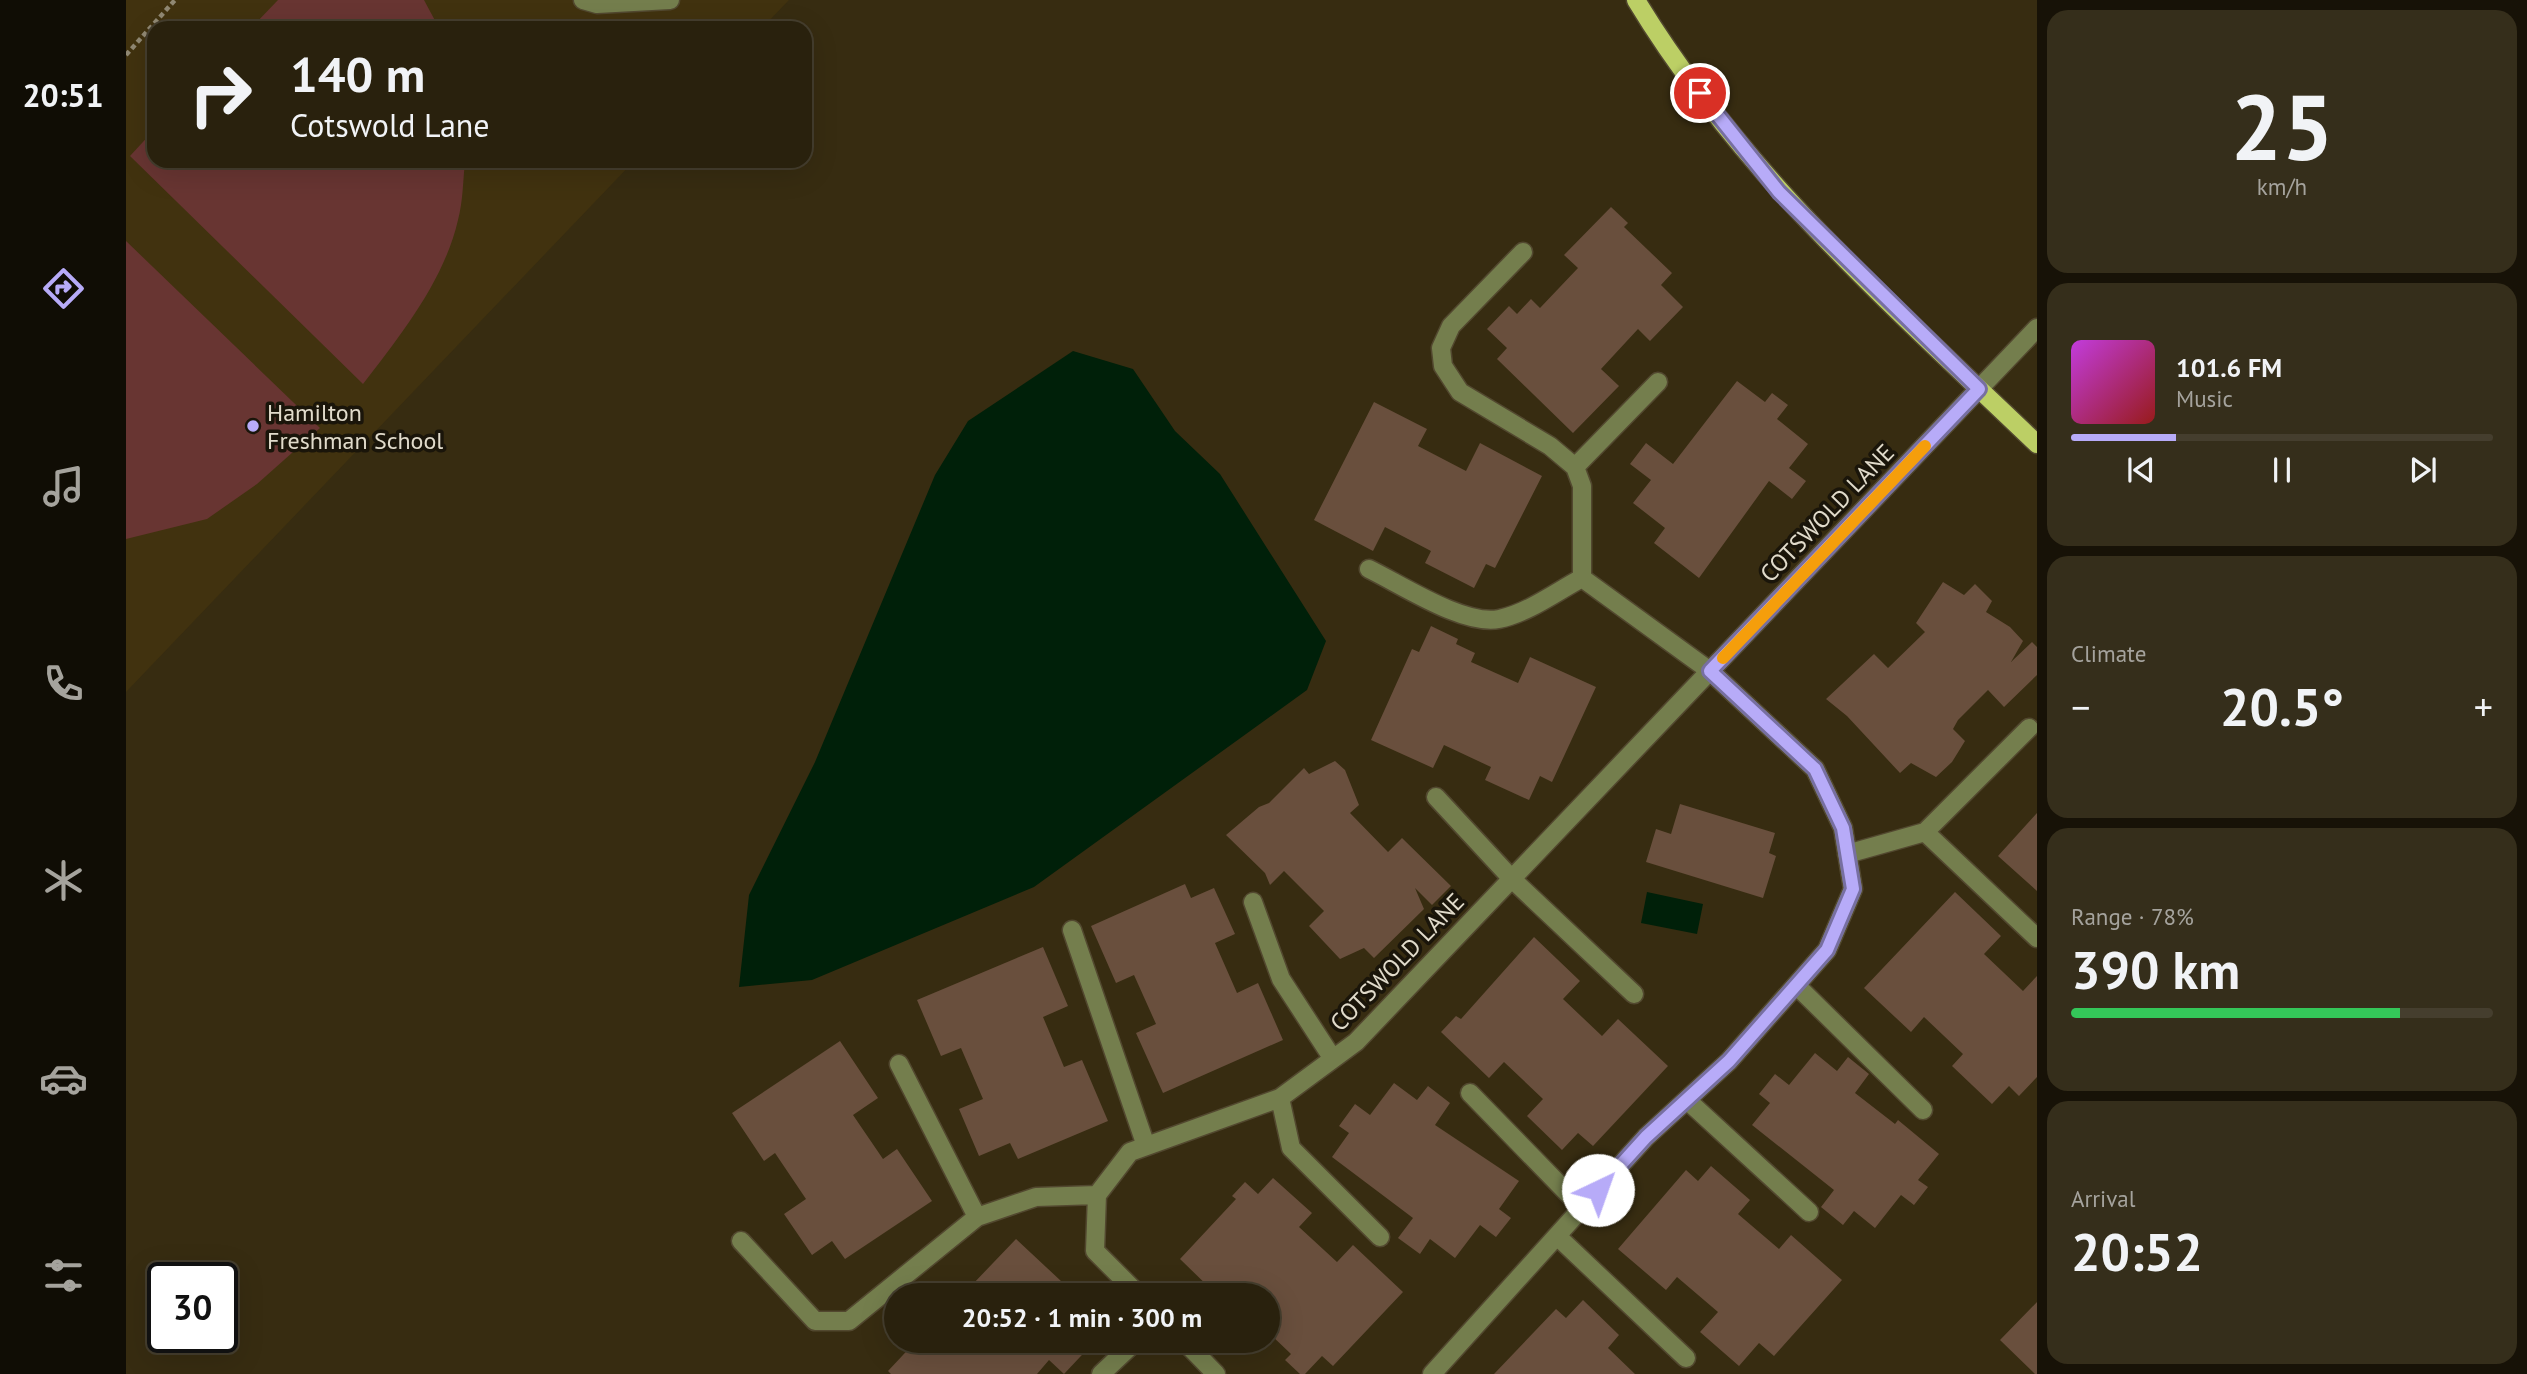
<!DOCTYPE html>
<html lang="en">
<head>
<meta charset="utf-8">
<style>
  body { margin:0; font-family:"PT Sans",sans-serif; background:#352e1b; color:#f1f3f6; height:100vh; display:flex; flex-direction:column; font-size:26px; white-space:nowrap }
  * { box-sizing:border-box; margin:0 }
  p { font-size:23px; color:#a5a39d }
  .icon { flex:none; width:38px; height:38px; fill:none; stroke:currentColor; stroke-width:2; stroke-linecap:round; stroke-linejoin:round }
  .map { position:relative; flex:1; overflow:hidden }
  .side { display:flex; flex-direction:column; gap:10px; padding:10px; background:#171207; width:490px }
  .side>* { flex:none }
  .banner { position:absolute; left:21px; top:21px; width:665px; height:147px; border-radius:21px; box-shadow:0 7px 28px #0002,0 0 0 2px #453e2e; background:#29210d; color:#f1f3f6; overflow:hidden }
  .speed { position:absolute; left:21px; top:1262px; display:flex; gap:14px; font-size:35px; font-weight:700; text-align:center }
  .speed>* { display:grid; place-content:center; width:91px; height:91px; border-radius:50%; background:#29210d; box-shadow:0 7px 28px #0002,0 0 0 2px #453e2e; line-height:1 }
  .speed .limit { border:4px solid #111; border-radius:10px; background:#fff; color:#111 }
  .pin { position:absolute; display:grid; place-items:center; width:60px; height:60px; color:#fff; margin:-30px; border:4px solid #fff; border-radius:50%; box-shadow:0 2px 7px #0007 }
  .me { position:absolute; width:77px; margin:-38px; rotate:42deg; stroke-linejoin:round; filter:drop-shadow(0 0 5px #0008) }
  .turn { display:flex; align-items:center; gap:24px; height:147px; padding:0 28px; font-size:32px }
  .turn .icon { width:91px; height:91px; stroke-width:2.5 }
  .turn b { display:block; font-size:49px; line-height:60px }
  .big { font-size:52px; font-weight:800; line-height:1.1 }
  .side .widget { flex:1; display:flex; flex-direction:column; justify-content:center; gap:10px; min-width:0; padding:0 24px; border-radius:21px; background:#352e1b }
  .side .dial { align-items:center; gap:0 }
  .dial b { font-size:91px; line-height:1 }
  .song { display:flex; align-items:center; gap:21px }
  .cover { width:84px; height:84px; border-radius:10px; background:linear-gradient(135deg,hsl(290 70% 55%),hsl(0 70% 35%)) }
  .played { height:7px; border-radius:4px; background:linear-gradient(90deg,#b7abf8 25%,#453e2e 25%) }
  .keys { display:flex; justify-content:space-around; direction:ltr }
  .heat { display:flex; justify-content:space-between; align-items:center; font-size:38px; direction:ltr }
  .charge { height:10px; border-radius:5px; background:linear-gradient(90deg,#34c759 78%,#453e2e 0) }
  .trip { position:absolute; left:758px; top:1283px; width:396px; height:70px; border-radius:35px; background:#29210d; box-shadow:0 7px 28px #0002,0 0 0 2px #453e2e; font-weight:800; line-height:70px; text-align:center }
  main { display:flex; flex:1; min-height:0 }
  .tab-bar { display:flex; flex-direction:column; width:126px; justify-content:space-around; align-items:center; background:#100d05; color:#a5a39d }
  .tab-bar .icon { width:49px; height:49px }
  .tab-bar .selected { color:#b7abf8 }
  .tab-bar b { font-size:32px; color:#f1f3f6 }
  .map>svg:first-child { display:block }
</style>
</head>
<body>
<main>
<nav class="tab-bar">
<b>20:51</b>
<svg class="icon selected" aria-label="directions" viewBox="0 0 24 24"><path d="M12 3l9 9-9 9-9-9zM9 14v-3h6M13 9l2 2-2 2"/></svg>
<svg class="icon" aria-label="music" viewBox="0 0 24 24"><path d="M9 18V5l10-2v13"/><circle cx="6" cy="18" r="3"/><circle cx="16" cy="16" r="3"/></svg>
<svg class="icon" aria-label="phone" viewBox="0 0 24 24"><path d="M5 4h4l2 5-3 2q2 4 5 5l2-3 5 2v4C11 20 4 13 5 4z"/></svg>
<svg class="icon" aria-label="climate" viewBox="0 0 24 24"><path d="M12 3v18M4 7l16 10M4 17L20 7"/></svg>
<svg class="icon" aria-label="car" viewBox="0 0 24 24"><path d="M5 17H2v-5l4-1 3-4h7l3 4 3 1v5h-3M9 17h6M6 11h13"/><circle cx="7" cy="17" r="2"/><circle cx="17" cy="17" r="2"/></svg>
<svg class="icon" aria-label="filters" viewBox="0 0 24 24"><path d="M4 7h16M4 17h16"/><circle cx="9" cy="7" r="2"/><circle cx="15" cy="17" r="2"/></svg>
</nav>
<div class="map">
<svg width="1911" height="1374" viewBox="0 0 1911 1374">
  <rect width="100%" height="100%" fill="#372c11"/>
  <!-- built -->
  <path fill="#41320f" d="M 0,0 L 663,0 L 636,28 L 28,28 L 28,161 L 508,161 L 0,692 Z"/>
  <!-- green -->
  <path fill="#683532" d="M 152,0 L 298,0 L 313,28 L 125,28 Z
    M 28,130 L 28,161 L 339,161 C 337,180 337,202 332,220 C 318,281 274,336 237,384 L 4,156 Z
    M 0,241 L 194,428 L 131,484 L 81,519 L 0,539 Z"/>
  <!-- water -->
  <path fill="#002009" d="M 947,351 L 1007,369 L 1049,431 L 1094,474 L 1200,641 L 1181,690 L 908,887 L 686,980 L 613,987 L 623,895 L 689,762 L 809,475 L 842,421 Z
    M 1521,892 L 1577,904 L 1571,934 L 1515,923 Z"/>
  <!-- building -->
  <path fill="#694f3d" d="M 1485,207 L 1502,223 L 1498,227 L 1546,273 L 1535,285 L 1557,307 L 1524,341 L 1512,329 L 1475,369 L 1493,386 L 1447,433 L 1371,359 L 1381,348 L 1361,329 L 1383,306 L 1391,314 L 1405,299 L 1414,308 L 1452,268 L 1438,255 Z
    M 1611,381 L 1639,402 L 1646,393 L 1662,405 L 1651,419 L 1682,444 L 1663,468 L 1680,481 L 1666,499 L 1643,481 L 1573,578 L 1528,543 L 1539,528 L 1507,503 L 1525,480 L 1504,464 L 1520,443 L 1547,464 Z
    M 1248,402 L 1301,429 L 1292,446 L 1340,471 L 1354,443 L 1416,476 L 1369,568 L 1360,564 L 1348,588 L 1299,563 L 1305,551 L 1259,527 L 1247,551 L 1188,520 Z
    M 1817,582 L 1838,595 L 1849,584 L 1866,601 L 1860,612 L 1884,627 L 1897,641 L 1885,662 L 1906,642 L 1911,647 L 1911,675 L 1878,707 L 1862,690 L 1832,720 L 1827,729 L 1839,741 L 1826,762 L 1810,777 L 1785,763 L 1774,773 L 1721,716 L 1700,699 L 1748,654 L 1762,668 L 1799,632 L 1790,623 Z
    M 1305,626 L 1332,639 L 1330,644 L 1349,653 L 1345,662 L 1392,683 L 1404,657 L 1470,687 L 1426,782 L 1414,776 L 1403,800 L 1359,780 L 1365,767 L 1318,745 L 1307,768 L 1245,740 L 1286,649 L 1293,652 Z
    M 1209,761 L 1219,770 L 1233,805 L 1224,813 L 1262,852 L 1276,838 L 1325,886 L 1306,905 L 1289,888 L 1298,909 L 1248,958 L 1238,948 L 1214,959 L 1183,926 L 1198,911 L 1158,871 L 1144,885 L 1139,873 L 1100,835 L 1133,807 L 1143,803 L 1178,768 L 1183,774 Z
    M 1554,804 L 1649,833 L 1643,853 L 1650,856 L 1637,898 L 1520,862 L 1530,829 L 1545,834 Z
    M 1911,813 L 1911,891 L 1872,856 Z
    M 1059,884 L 1065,898 L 1088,888 L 1109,934 L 1089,943 L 1111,993 L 1132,983 L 1157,1040 L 1037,1093 L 1010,1033 L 1030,1024 L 1008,975 L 990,983 L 965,926 Z
    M 1829,892 L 1875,936 L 1858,954 L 1897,991 L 1911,976 L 1911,1077 L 1893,1096 L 1883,1086 L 1866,1104 L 1826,1066 L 1837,1054 L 1798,1017 L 1785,1032 L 1738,988 Z
    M 1408,937 L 1454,981 L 1437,999 L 1476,1036 L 1492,1019 L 1542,1066 L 1467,1146 L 1452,1133 L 1436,1150 L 1401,1116 L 1417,1099 L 1378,1062 L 1363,1078 L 1315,1032 L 1330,1016 L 1335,1019 Z
    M 917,947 L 942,1006 L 917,1017 L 938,1067 L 956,1060 L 982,1121 L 892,1159 L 884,1143 L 853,1156 L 833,1109 L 857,1099 L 835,1048 L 815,1056 L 791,1000 Z
    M 714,1041 L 752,1098 L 727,1115 L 757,1159 L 771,1149 L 806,1201 L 719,1259 L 706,1241 L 686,1255 L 658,1214 L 680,1199 L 649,1153 L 638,1161 L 606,1113 Z
    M 1689,1053 L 1711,1071 L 1722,1057 L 1743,1074 L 1729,1093 L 1769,1124 L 1772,1120 L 1813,1154 L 1792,1180 L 1802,1187 L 1788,1205 L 1775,1195 L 1749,1228 L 1728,1211 L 1717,1225 L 1695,1207 L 1708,1190 L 1626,1125 L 1644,1103 L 1633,1094 L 1649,1074 L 1663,1085 Z
    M 1268,1083 L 1291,1100 L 1302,1086 L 1324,1103 L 1309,1125 L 1393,1181 L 1373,1209 L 1385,1218 L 1370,1237 L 1354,1225 L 1329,1258 L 1304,1239 L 1294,1254 L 1272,1238 L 1287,1218 L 1206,1157 L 1223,1133 L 1213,1126 L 1229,1104 L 1244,1115 Z
    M 1585,1166 L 1624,1200 L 1612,1214 L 1653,1249 L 1665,1235 L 1716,1280 L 1648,1356 L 1633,1343 L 1613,1366 L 1574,1332 L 1592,1312 L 1551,1277 L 1540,1290 L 1492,1249 L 1560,1170 L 1572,1181 Z
    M 1147,1178 L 1186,1213 L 1173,1227 L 1211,1262 L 1227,1245 L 1277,1292 L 1207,1366 L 1196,1356 L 1179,1374 L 1174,1374 L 1159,1360 L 1165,1354 L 1143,1333 L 1151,1324 L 1141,1314 L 1141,1295 L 1121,1295 L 1113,1288 L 1106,1295 L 1091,1295 L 1054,1259 L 1110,1199 L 1106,1196 L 1119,1182 L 1132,1194 Z
    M 890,1239 L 950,1295 L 854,1295 L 845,1286 Z
    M 1457,1300 L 1493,1335 L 1482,1348 L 1509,1374 L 1368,1374 L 1430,1309 L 1440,1318 Z
    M 1911,1302 L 1911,1374 L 1909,1374 L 1874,1340 Z
    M 791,1340 L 970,1340 L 938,1374 L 923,1360 L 911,1374 L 765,1374 L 762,1371 Z"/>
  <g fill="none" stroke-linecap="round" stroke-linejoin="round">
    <!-- minor casing -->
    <g stroke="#52482f" stroke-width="21">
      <path id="minor" d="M 457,0 L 471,4 L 544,0
        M 1449,467 L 1532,382
        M 1243,569 C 1276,585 1338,626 1373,619 C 1402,613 1430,592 1456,578
        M 1310,797 L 1386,879 L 1508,994
        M 1799,832 L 1911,938
        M 1721,854 L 1799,832 L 1903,728
        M 1127,902 L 1155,979 L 1207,1059
        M 946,930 L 1020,1146
        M 1670,985 L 1797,1110
        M 773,1064 L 851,1217
        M 1344,1093 L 1456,1208
        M 1154,1098 L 1165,1148 L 1254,1237
        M 1561,1100 L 1683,1212
        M 1431,1236 L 1560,1358
        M 615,1241 L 689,1321 L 723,1321 L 851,1217 L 910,1197 L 971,1195
        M 1013,1295 L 969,1251 L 971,1195 L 1004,1152 L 1154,1098 L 1230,1042 L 1911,328
        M 1057,1340 L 1090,1374
        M 975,1374 L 1011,1340
        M 1306,1374 L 1520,1137 L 1603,1061 L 1701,950 L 1727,889 L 1717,828 L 1689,769 L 1584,671 L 1456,578 L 1456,486 L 1449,467 L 1424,446 L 1334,392 L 1317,366 L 1315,348 L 1325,326 L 1397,252"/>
    </g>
    <!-- major casing -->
    <g stroke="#52482f" stroke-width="21">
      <path id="major" d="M 1510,0 C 1614,172 1767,306 1911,444"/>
    </g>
    <!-- path -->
    <path stroke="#908873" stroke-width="4.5" stroke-dasharray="5 3.5" stroke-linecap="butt" d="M 0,55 L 49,0"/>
    <!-- minor -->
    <use href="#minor" stroke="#747e4d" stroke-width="18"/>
    <!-- major -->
    <use href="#major" stroke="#bccf65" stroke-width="18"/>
  </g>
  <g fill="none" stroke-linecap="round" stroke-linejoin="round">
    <!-- route casing -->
    <g stroke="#776fa1" stroke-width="18">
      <path id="route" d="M 1472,1190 L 1520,1137 L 1603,1061 L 1701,950 L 1727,889 L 1717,828 L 1689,769 L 1584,671 L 1853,389 L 1653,192 L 1574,93"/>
    </g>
    <!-- route -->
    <use href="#route" stroke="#b7abf8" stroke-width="12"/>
    <!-- slow -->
    <path stroke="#f59e0b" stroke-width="12" d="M 1597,658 L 1799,446"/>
  </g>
  <!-- markers -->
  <circle fill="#b7abf8" stroke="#1a150a" stroke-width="2.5" cx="127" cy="426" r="7"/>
  <g text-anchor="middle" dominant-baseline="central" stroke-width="7" stroke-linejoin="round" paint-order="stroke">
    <!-- poi labels -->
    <g font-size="24" fill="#e1dbcb" stroke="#1a150a" text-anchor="start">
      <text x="141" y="412">Hamilton<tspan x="141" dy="28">Freshman School</tspan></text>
    </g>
    <!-- street labels -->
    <g font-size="24" fill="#e1dbcb" stroke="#1a150a">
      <text transform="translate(1701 513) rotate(-46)">COTSWOLD LANE</text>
      <text transform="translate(1271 962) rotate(-46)">COTSWOLD LANE</text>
    </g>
  </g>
</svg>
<div class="speed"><div class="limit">30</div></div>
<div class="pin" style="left:1574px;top:93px;background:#d93025"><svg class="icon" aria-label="arrive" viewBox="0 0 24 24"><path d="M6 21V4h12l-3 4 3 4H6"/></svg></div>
<svg class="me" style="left:1472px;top:1190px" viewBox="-20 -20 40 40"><circle r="19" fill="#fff"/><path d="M0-13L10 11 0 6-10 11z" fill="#b7abf8"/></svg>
<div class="trip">20:52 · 1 min · 300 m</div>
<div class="banner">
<div class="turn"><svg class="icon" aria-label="right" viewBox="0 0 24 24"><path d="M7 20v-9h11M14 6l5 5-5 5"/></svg><div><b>140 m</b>Cotswold Lane</div></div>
</div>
</div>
<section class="side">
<div class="widget dial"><b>25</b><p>km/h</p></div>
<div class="widget">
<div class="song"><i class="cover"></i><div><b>101.6 FM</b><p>Music</p></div></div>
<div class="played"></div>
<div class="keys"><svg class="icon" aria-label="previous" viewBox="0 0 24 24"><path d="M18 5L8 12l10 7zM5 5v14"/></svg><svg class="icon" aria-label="pause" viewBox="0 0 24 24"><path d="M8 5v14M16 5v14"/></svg><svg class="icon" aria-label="next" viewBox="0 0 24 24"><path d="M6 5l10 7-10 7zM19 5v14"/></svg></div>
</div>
<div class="widget"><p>Climate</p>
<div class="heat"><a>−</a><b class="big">20.5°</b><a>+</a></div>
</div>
<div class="widget"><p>Range · 78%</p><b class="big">390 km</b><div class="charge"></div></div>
<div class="widget"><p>Arrival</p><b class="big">20:52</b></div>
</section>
</main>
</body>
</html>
